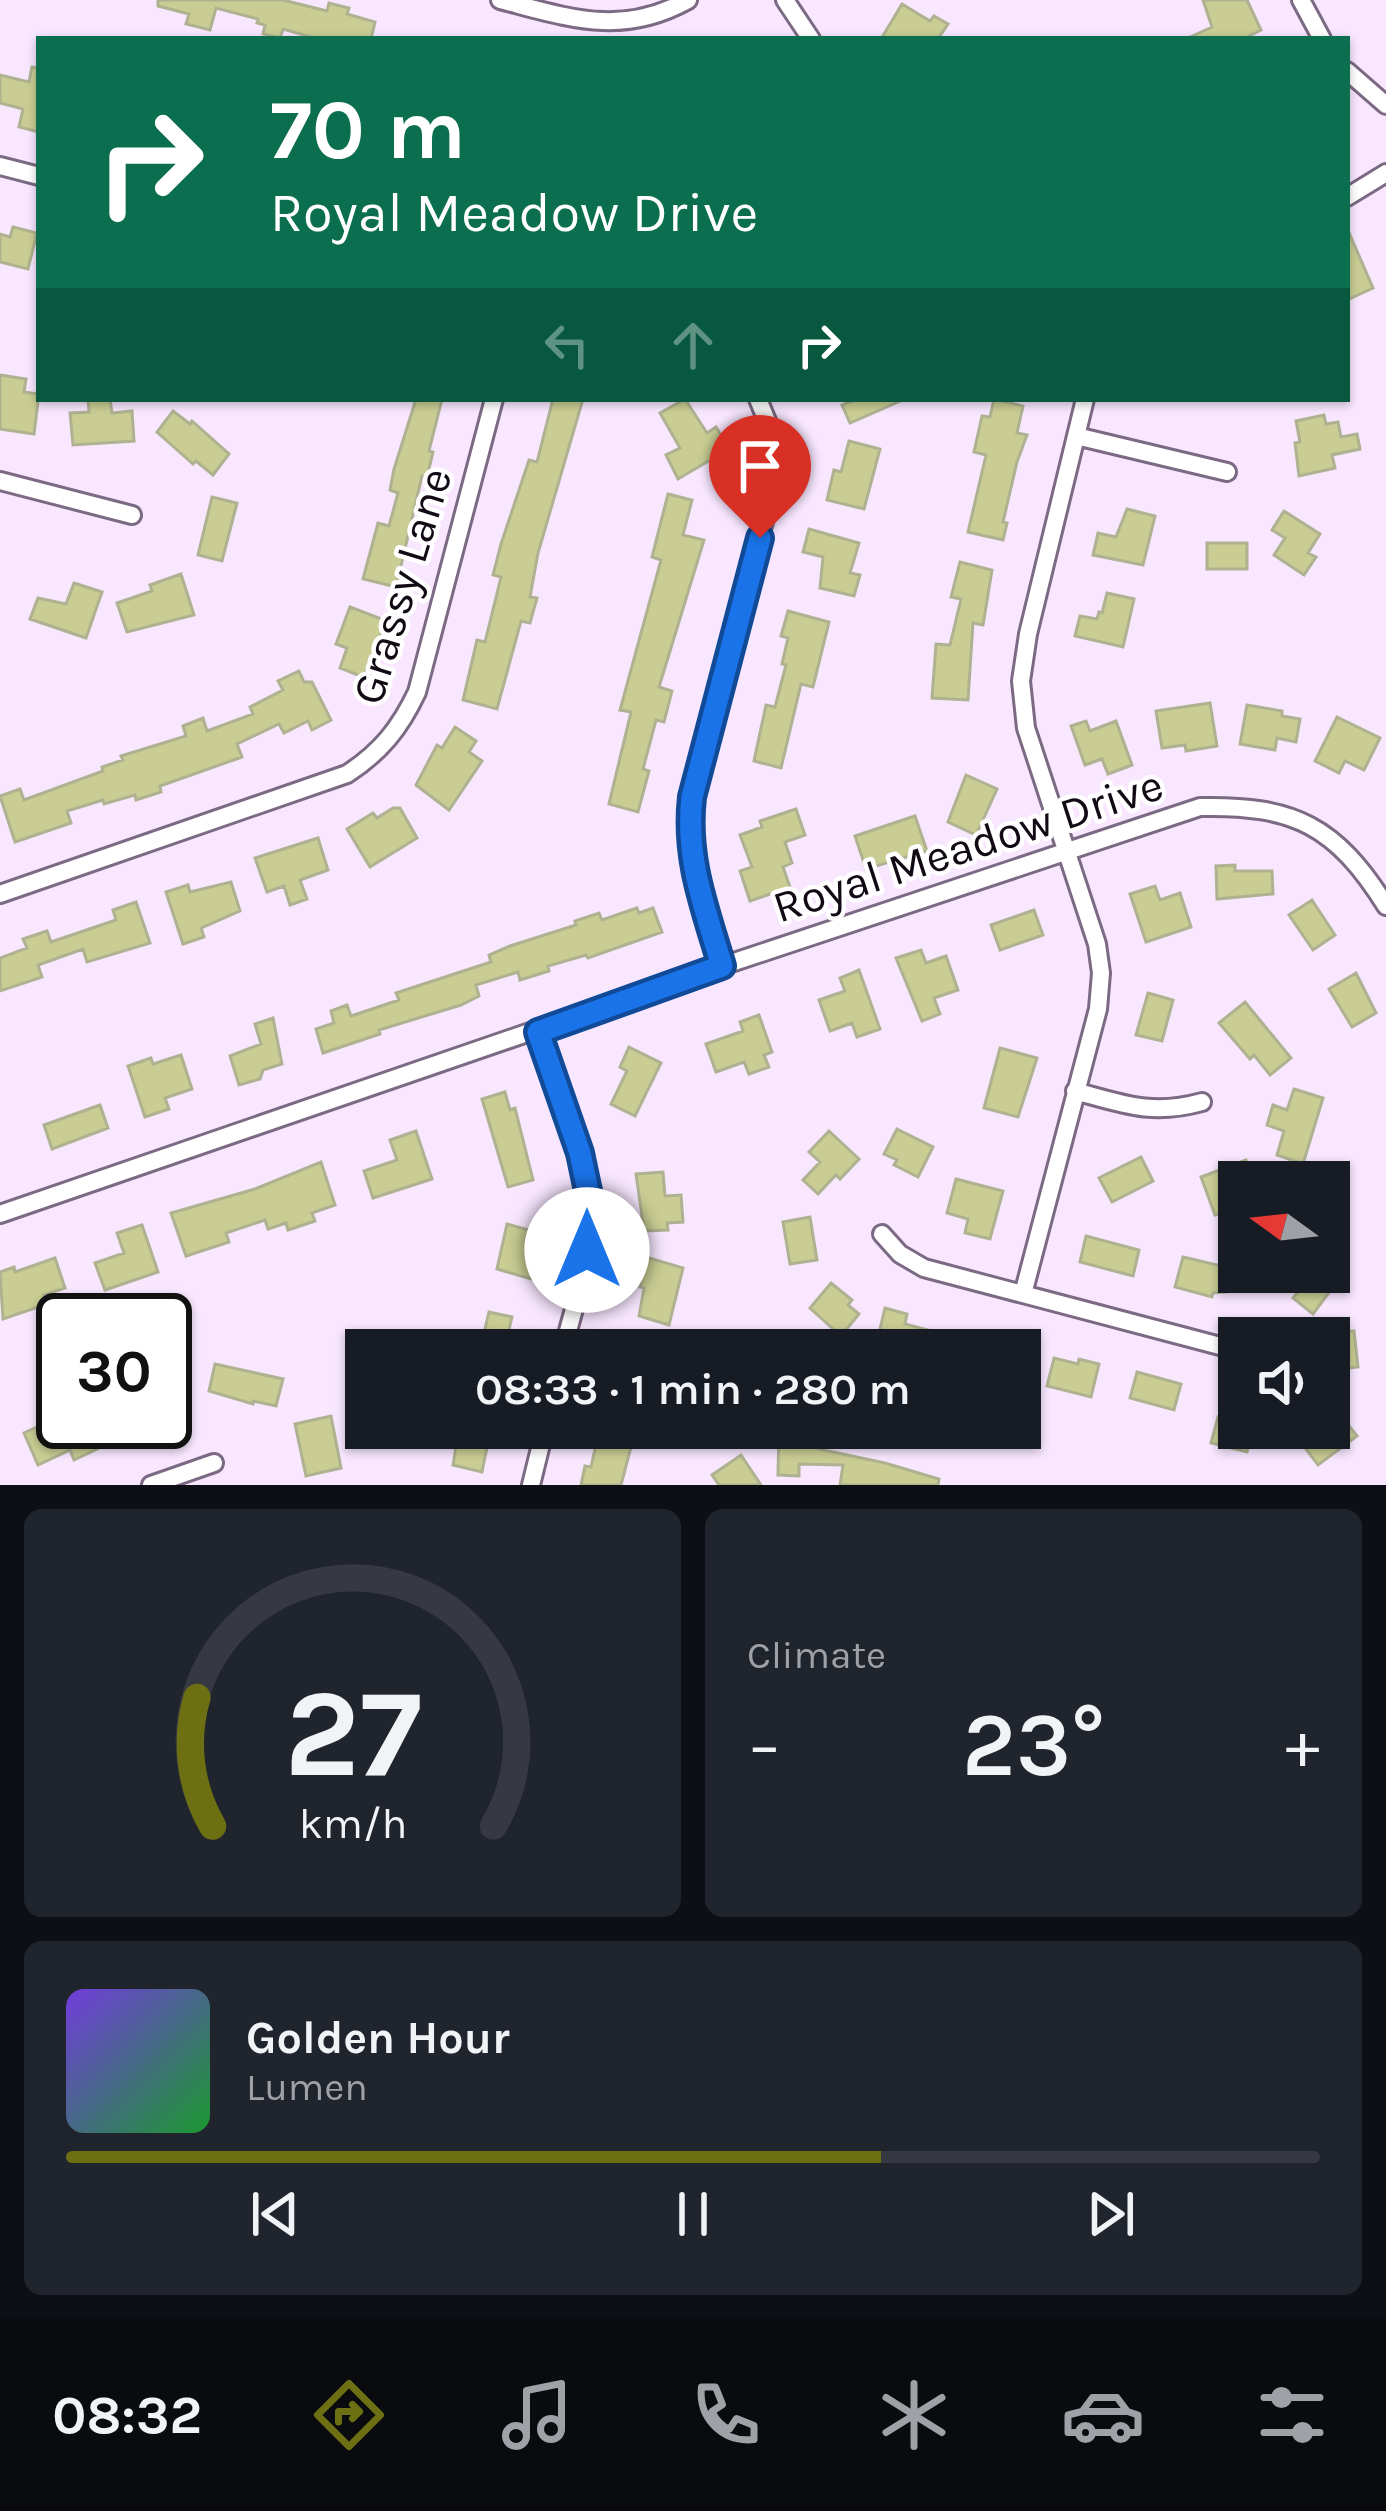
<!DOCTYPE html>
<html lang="en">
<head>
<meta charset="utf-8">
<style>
  body { margin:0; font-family:Karla,sans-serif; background:#20242c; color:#f1f3f6; height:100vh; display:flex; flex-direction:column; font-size:45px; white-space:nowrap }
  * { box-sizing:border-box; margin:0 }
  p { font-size:39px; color:#9ea1a6 }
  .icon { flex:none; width:66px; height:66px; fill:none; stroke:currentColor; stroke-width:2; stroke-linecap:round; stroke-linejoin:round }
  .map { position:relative; height:1485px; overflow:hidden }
  .details { display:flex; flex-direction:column; gap:24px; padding:24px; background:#0d0f14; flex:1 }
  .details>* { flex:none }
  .hud { position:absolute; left:36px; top:36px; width:1314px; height:366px; border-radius:0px; box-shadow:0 3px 9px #0004; background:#0b6e4f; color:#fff; overflow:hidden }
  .needle { width:78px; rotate:285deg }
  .tools { position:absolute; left:1218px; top:1161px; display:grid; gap:24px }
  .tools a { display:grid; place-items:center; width:132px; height:132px; border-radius:0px; background:#171b24; box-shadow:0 3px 9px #0004; font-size:60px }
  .speed { position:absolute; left:36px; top:1293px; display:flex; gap:24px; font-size:60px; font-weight:700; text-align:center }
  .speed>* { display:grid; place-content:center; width:156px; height:156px; border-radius:50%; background:#171b24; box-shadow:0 3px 9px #0004; line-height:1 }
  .speed .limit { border:6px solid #111; border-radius:18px; background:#fff; color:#111 }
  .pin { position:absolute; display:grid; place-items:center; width:102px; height:102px; color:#fff; margin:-123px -51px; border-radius:50% 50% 50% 0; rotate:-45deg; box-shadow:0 0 12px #0007 }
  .pin .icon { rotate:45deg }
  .me { position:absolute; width:132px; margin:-66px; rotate:0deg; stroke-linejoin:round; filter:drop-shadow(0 0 9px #0008) }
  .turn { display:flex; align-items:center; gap:42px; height:252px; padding:0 36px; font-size:54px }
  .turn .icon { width:156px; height:156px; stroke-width:2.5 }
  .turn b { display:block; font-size:84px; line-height:102px }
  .lanes { display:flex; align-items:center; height:114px; padding:0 36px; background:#0003; justify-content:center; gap:60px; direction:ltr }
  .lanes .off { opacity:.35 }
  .big { font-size:90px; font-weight:600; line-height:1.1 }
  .details .tile { flex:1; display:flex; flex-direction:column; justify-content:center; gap:18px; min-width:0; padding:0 42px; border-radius:18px; background:#20242c }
  .details .dial { align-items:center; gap:0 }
  .dial svg { height:312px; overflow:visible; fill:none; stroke:#363941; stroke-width:7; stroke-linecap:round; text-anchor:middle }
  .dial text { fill:#f1f3f6; stroke:none }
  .song { display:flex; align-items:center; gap:36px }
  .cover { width:144px; height:144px; border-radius:18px; background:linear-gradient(135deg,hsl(260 70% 55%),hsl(130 70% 35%)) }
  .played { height:12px; border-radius:6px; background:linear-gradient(90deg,#6d6f13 65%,#363941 65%) }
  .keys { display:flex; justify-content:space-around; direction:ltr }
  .heat { display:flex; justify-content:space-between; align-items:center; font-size:66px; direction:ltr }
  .details .tiles { flex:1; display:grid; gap:24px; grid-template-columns:1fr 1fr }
  .tile:last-child { grid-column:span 2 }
  .trip { position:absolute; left:345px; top:1329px; width:696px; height:120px; border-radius:0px; background:#171b24; box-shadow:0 3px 9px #0004; font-weight:600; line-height:120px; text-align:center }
  .tabs { display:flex; height:192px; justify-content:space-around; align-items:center; background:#090b0e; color:#9ea1a6 }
  .tabs .icon { width:84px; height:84px }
  .tabs .on { color:#6d6f13 }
  .tabs b { font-size:54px; color:#f1f3f6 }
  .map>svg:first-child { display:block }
</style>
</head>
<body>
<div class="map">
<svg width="1386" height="1485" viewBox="0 0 1386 1485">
  <rect width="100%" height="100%" fill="#f8e7ff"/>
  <!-- building -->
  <path fill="#c9cd93" stroke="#afb291" stroke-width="3" d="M 158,0 L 283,0 L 327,11 L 329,3 L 349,8 L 347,14 L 375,22 L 371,39 L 318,39 L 283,29 L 280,38 L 263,34 L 265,25 L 257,23 L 258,19 L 216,8 L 210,30 L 186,24 L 189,14 L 158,6 Z
    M 1203,0 L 1247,0 L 1261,30 L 1243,39 L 1186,39 L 1212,27 Z
    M 902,4 L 930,21 L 934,16 L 948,24 L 938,39 L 881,39 Z
    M 32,67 L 39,68 L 39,132 L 19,127 L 23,109 L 0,103 L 0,75 L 29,82 Z
    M 13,227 L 37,233 L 28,269 L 0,262 L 0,234 L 10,237 Z
    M 1347,228 L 1373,288 L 1347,300 Z
    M 0,375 L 26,379 L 24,392 L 39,394 L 34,434 L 0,429 Z
    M 88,399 L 110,399 L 112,413 L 132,411 L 134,441 L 73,445 L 70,413 L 89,412 Z
    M 416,399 L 442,399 L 429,451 L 433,452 L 427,477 L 422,476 L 396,587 L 363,579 L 378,523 L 389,526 L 398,493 L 390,490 L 394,469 Z
    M 553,399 L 583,399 L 538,553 L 530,597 L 537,598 L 530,623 L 521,621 L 497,709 L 463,700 L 477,640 L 485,642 L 501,577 L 493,575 L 501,544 L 529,460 L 537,462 Z
    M 685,399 L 707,433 L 716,427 L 729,449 L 678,479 L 666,455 L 680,448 L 660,413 Z
    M 857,399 L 905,399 L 850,423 L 842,405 Z
    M 994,399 L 1023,406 L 1017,433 L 1027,435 L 1017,462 L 1003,522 L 1007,523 L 1003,540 L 968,532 L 986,455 L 974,452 L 982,416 L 990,417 Z
    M 173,411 L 190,424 L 192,421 L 229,454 L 213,475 L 196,461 L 193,464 L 157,432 Z
    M 1324,415 L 1326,424 L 1338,422 L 1341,437 L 1357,434 L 1360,449 L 1332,455 L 1335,468 L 1299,476 L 1295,443 L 1300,442 L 1296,421 Z
    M 849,441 L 880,449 L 864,509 L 827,500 L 834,470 L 841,472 Z
    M 668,494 L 692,500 L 683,535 L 704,540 L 659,687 L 672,691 L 664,722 L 656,720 L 643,769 L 649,771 L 638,812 L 609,804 L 631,712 L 620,710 L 661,560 L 652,557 Z
    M 212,497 L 237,503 L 222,561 L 198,555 Z
    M 1127,509 L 1155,516 L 1143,565 L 1093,555 L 1098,533 L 1116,537 Z
    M 1284,511 L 1320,534 L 1308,553 L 1316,557 L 1304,575 L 1274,555 L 1285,538 L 1272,530 Z
    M 809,529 L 859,543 L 850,573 L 860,575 L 854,596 L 820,588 L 823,557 L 803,552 Z
    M 1207,543 L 1247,543 L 1247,569 L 1207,569 Z
    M 960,562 L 992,570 L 983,625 L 973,623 L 968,700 L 932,698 L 936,644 L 950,645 L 961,599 L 951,597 Z
    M 181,574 L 194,615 L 127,632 L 117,603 L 152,591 L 150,585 Z
    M 74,583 L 102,592 L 86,638 L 30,619 L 38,598 L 66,604 Z
    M 1107,593 L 1134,599 L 1123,647 L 1075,636 L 1080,616 L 1097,619 L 1099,612 L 1102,613 Z
    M 350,607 L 387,621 L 363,677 L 340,668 L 347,648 L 336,644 Z
    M 788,611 L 829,622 L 813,687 L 801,684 L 781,768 L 754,761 L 766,705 L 775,707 L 786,665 L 782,664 L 788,638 L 781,636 Z
    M 299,671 L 304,682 L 312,682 L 331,720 L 312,730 L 308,721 L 284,733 L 279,724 L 237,744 L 242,757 L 160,786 L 161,792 L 136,800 L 135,795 L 104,804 L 103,800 L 67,811 L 71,823 L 15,842 L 0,796 L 20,789 L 24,800 L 103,771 L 102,767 L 123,760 L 121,756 L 186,736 L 183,726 L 203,718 L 207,731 L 253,714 L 250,707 L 283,690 L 278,681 Z
    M 1210,703 L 1217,746 L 1186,751 L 1185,745 L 1162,748 L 1156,711 Z
    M 1247,705 L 1282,711 L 1282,716 L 1300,719 L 1296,742 L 1277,738 L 1275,750 L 1240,744 Z
    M 1337,717 L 1380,738 L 1364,770 L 1345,761 L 1339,773 L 1315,761 Z
    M 1086,721 L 1090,731 L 1116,721 L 1132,765 L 1108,774 L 1102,759 L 1085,765 L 1071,726 Z
    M 455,727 L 476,741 L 469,752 L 482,761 L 449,810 L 416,785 L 437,745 L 442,748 Z
    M 966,775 L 997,789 L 976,835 L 948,822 Z
    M 393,808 L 400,808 L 417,838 L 370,867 L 347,829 L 373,813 L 377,818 Z
    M 796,809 L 805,835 L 785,842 L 792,863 L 783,867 L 790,887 L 750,901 L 740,871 L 752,867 L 740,835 L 762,827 L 760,821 Z
    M 915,816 L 927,851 L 866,869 L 855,836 Z
    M 318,838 L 328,870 L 300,880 L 307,899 L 290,905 L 284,886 L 267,892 L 255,858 Z
    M 1235,865 L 1235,871 L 1272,871 L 1273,894 L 1217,899 L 1216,866 Z
    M 231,882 L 240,911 L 201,928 L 204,937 L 183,944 L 166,892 L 188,885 L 190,892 Z
    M 1155,886 L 1160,900 L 1180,893 L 1191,927 L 1146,942 L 1130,894 Z
    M 1312,900 L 1335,935 L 1313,950 L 1289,915 Z
    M 136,902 L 150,943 L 87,962 L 83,949 L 38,965 L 42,977 L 0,991 L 0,958 L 27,948 L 23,939 L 47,931 L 51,942 L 116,920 L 113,910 Z
    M 637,908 L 639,913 L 653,908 L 662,932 L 588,958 L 586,955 L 548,966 L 549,971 L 520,980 L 518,972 L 476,985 L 479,996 L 461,1005 L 379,1030 L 380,1034 L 323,1053 L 316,1029 L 334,1023 L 331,1011 L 347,1005 L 351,1016 L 399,1000 L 396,993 L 491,962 L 489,955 L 510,946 L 576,925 L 575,921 L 599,913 L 602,920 Z
    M 1034,910 L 1043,935 L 1000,950 L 991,925 Z
    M 921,950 L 926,963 L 946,956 L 958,990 L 934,998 L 940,1014 L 922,1021 L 896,958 Z
    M 859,970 L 880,1029 L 857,1037 L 852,1023 L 830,1031 L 819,1000 L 845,991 L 840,978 Z
    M 1356,973 L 1376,1013 L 1352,1027 L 1329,989 Z
    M 1148,993 L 1173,1000 L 1162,1041 L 1136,1035 Z
    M 1245,1002 L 1291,1058 L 1270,1075 L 1254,1055 L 1250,1059 L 1219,1023 Z
    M 759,1015 L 772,1052 L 764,1055 L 769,1067 L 749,1074 L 744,1062 L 716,1072 L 706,1044 L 743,1031 L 740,1022 Z
    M 273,1018 L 282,1064 L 263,1070 L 260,1079 L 239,1085 L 230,1056 L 261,1044 L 255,1024 Z
    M 629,1047 L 661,1063 L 635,1116 L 611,1104 L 627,1071 L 620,1067 Z
    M 1000,1048 L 1037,1058 L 1018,1117 L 984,1108 Z
    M 181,1055 L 192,1089 L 165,1098 L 169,1109 L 145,1117 L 128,1066 L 151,1058 L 153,1064 Z
    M 1294,1089 L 1323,1098 L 1303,1164 L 1277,1155 L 1284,1131 L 1267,1125 L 1273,1105 L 1287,1110 Z
    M 505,1092 L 510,1110 L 515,1108 L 533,1180 L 508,1187 L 482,1099 Z
    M 100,1105 L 108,1128 L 52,1149 L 44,1125 Z
    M 897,1129 L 933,1147 L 918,1177 L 894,1165 L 897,1160 L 884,1154 Z
    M 416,1131 L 432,1179 L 373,1198 L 364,1171 L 397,1160 L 390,1140 Z
    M 829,1131 L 859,1159 L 840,1179 L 836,1175 L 818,1194 L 803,1180 L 820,1162 L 809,1152 Z
    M 1141,1157 L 1153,1181 L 1112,1202 L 1099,1178 Z
    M 1246,1160 L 1254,1182 L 1239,1182 L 1239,1207 L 1215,1215 L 1201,1177 Z
    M 321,1162 L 335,1205 L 312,1213 L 315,1221 L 288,1230 L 286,1223 L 268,1229 L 265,1220 L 226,1233 L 229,1242 L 186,1256 L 171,1213 L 255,1189 Z
    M 663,1172 L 665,1196 L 681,1195 L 683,1222 L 667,1223 L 668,1230 L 644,1231 L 636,1174 Z
    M 956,1179 L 1003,1191 L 990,1239 L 965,1233 L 968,1219 L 947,1213 Z
    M 810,1217 L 817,1260 L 790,1264 L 783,1222 Z
    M 507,1224 L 536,1232 L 532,1245 L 540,1247 L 531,1279 L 497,1269 Z
    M 142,1225 L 158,1272 L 105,1290 L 95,1263 L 124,1253 L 117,1233 Z
    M 1086,1236 L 1139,1250 L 1133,1276 L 1080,1262 Z
    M 636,1254 L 683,1268 L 669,1325 L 639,1316 L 644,1288 L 640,1287 L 641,1281 L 629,1278 Z
    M 1183,1257 L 1247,1272 L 1248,1290 L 1213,1293 L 1212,1297 L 1175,1287 Z
    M 55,1258 L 65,1288 L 44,1295 L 47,1304 L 3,1319 L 0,1272 L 14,1267 L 15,1272 Z
    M 1277,1272 L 1321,1272 L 1336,1283 L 1313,1314 L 1293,1298 L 1300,1289 Z
    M 831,1283 L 852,1300 L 848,1305 L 859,1314 L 841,1336 L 810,1308 Z
    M 885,1308 L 907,1314 L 905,1324 L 984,1345 L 984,1350 L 875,1350 Z
    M 489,1312 L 512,1317 L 504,1350 L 480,1350 Z
    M 1354,1331 L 1358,1367 L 1331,1370 L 1327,1334 Z
    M 1054,1358 L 1078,1364 L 1079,1359 L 1099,1364 L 1091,1397 L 1047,1386 Z
    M 215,1364 L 283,1379 L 276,1406 L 253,1401 L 253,1404 L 209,1391 Z
    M 1137,1372 L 1181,1384 L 1174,1410 L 1130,1398 Z
    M 1329,1400 L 1357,1436 L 1318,1465 L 1290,1428 L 1329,1428 Z
    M 63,1415 L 63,1422 L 85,1422 L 97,1449 L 74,1460 L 70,1450 L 38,1465 L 24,1433 Z
    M 331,1416 L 341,1468 L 306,1476 L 295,1424 Z
    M 1218,1417 L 1239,1422 L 1239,1428 L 1253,1428 L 1247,1452 L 1211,1443 Z
    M 459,1428 L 491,1428 L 482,1472 L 453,1465 Z
    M 779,1431 L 819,1432 L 819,1449 L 885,1463 L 939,1479 L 938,1485 L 840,1485 L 843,1465 L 799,1464 L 799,1476 L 778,1475 Z
    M 598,1435 L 632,1443 L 621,1485 L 581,1485 L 585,1466 L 591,1467 Z
    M 741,1455 L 761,1485 L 719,1485 L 712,1475 Z"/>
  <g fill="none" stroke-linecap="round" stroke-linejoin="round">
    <!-- street casing -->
    <g stroke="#7c6983" stroke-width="22">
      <path id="street" d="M 500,0 C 570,18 621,37 688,0
        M 785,0 L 811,39
        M 1301,0 L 1322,39
        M 1347,71 L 1386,105
        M 0,166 L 39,176
        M 1347,197 L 1386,173
        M 1076,436 L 1227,472
        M 0,481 L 132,515
        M 0,894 L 347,774 C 381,752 400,728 417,692 L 494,399
        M 722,966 C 705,909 685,858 692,797 L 776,476 L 774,438 L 758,399
        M 538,1032 C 562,1102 597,1174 587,1250 C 583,1283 571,1317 563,1350
        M 1075,1091 C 1123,1104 1152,1116 1202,1102
        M 0,1214 L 722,966 L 1200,807 C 1294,805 1336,826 1386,906
        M 882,1234 L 900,1254 L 924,1268 L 1239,1351
        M 1023,1294 L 1098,1009 L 1101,973 L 1097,944 L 1026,728 L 1021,681 L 1028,634 L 1085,399
        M 151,1485 L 214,1463
        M 531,1485 L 545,1428"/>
    </g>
    <!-- street -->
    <use href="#street" stroke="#fff" stroke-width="16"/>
  </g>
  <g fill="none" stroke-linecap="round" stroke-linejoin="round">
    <!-- route casing -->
    <g stroke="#114b97" stroke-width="30">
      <path id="route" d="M 587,1250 L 588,1191 L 580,1153 L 538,1032 L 722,966 C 705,908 685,859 692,797 L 760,538"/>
    </g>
    <!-- route -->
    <use href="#route" stroke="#1a73e8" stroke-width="21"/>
  </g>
  <g text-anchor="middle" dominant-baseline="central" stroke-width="9" stroke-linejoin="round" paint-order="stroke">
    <!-- street labels -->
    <g font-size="45" fill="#110a14" stroke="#fff">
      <text transform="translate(402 586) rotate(-73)">Grassy Lane</text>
      <text transform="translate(968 846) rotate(-18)">Royal Meadow Drive</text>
    </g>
  </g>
</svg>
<div class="tools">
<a><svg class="needle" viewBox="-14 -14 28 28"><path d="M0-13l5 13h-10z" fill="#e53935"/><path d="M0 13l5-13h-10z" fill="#9ea1a6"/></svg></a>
<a><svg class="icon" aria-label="sound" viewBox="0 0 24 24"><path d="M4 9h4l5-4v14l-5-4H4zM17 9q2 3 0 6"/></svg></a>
</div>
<div class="speed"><div class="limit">30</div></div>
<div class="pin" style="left:760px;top:538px;background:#d93025"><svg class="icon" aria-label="arrive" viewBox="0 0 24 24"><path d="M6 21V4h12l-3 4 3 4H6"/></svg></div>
<svg class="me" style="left:587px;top:1250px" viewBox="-20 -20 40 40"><circle r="19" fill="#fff"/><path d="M0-13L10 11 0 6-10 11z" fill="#1a73e8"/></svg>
<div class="trip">08:33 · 1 min · 280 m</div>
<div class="hud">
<div class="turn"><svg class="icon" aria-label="right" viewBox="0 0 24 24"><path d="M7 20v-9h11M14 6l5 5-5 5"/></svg><div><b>70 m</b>Royal Meadow Drive</div></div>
<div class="lanes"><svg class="icon off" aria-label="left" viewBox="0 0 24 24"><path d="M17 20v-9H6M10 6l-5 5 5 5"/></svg><svg class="icon off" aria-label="ahead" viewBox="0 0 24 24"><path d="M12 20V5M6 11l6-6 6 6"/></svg><svg class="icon" aria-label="right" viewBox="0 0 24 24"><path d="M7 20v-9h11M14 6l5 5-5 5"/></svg></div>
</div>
</div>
<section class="details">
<div class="tiles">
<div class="tile dial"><svg viewBox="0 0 100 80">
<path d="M14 69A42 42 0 1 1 86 69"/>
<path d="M14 69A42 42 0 0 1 10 36" stroke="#6d6f13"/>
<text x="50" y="56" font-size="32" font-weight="700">27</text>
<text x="50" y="72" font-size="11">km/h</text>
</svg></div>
<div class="tile"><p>Climate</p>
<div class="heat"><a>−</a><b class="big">23°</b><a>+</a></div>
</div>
<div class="tile">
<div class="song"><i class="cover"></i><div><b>Golden Hour</b><p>Lumen</p></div></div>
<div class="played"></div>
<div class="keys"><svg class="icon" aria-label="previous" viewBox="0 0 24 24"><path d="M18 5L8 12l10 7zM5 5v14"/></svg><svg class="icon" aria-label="pause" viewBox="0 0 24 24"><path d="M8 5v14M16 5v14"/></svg><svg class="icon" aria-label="next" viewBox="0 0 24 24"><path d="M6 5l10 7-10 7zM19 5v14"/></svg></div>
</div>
</div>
</section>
<nav class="tabs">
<b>08:32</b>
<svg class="icon on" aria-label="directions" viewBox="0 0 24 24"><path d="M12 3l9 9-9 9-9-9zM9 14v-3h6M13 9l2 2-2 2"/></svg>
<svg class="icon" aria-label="music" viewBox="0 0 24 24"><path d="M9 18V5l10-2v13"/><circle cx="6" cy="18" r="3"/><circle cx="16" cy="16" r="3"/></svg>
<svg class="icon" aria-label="phone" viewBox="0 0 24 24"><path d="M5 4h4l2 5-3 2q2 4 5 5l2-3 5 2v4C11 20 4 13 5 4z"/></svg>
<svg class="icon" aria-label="climate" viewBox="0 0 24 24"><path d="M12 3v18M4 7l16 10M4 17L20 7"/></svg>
<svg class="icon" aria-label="car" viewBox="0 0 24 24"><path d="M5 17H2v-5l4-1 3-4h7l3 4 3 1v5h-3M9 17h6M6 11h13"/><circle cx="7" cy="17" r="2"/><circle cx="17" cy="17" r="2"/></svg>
<svg class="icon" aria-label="filters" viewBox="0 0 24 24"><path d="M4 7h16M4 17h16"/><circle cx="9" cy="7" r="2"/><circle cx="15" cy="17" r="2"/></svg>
</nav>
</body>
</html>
